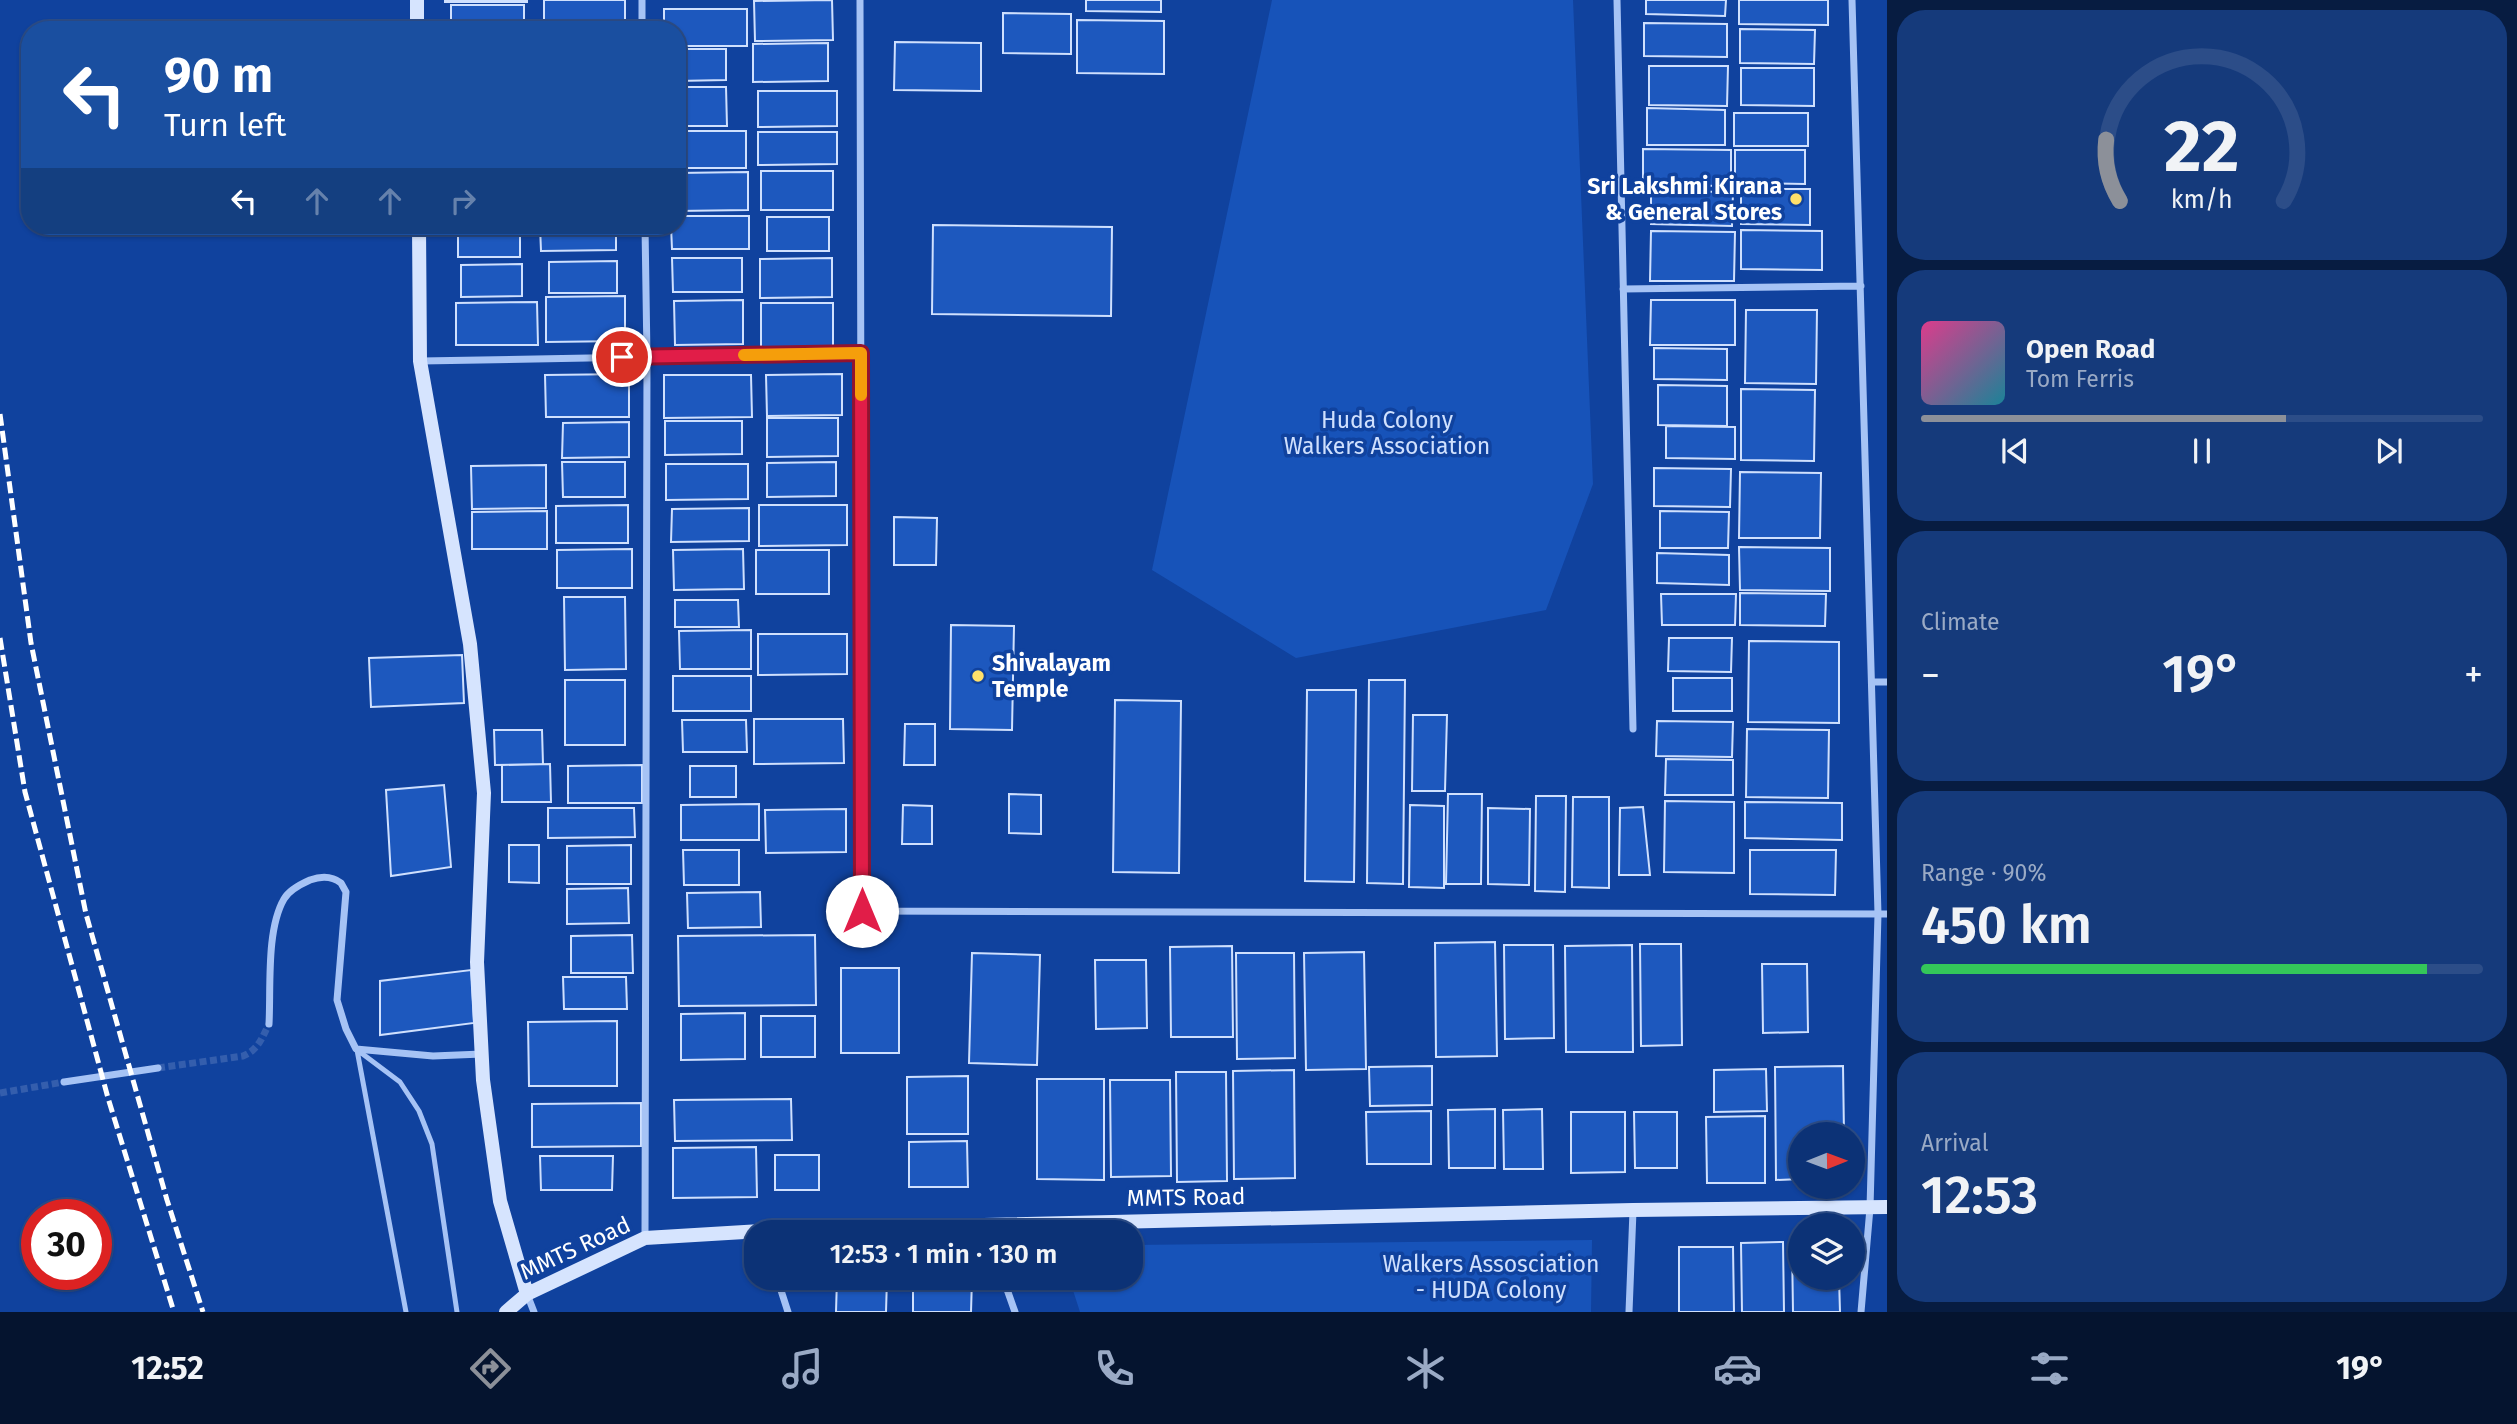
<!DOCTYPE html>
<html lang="en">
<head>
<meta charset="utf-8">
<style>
  body { margin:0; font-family:"Fira Sans",sans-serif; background:#153a7b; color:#f1f3f6; height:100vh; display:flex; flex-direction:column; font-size:26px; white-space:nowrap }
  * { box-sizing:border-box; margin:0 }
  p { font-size:23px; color:#9aaac5 }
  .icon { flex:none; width:38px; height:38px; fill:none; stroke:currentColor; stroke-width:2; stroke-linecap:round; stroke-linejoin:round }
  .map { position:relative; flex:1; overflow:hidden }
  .details { display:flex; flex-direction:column; gap:10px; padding:10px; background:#071c41; width:630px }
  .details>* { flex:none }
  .guide { position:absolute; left:21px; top:21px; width:665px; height:214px; border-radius:28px; box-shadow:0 2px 5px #0004,0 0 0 2px #2c4d88; background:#1a4fa0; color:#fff; overflow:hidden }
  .needle { width:46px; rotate:89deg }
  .fabs { position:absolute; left:1788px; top:1122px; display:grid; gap:14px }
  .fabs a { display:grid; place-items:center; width:77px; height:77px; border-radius:50%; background:#0c3276; box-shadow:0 2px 5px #0004,0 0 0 2px #2c4d88; font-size:35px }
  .speed { position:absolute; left:21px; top:1199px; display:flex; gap:14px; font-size:35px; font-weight:700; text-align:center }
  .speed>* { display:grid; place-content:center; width:91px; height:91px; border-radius:50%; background:#0c3276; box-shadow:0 2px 5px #0004,0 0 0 2px #2c4d88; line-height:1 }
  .speed .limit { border:10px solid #d22; background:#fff; color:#111 }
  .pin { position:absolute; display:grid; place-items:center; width:60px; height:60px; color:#fff; margin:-30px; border:4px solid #fff; border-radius:50%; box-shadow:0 2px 7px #0007 }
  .me { position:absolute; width:77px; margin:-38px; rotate:0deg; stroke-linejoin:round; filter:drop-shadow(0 0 5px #0008) }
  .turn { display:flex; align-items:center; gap:24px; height:147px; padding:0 28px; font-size:32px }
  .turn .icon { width:91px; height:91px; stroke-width:2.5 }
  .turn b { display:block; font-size:49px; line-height:60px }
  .lanes { display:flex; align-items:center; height:66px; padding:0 28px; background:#0003; justify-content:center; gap:35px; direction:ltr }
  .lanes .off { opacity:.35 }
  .big { font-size:52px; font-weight:600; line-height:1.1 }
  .details .tile { flex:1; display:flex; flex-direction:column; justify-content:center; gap:10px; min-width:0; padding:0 24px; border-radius:28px; background:#153a7b }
  .details .dial { align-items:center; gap:0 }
  .dial svg { height:182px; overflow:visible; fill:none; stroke:#2c4d88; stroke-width:7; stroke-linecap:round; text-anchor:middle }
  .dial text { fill:#f1f3f6; stroke:none }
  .song { display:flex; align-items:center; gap:21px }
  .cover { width:84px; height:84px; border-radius:10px; background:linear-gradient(135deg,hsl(330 70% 55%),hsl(190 70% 35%)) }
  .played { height:7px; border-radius:4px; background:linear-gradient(90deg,#8c9099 65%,#2c4d88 65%) }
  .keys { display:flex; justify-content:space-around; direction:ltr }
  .heat { display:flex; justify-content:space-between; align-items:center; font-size:38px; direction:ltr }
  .charge { height:10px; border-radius:5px; background:linear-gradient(90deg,#34c759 90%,#2c4d88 0) }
  .trip { position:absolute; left:744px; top:1220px; width:399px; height:70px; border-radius:28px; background:#0c3276; box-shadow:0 2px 5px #0004,0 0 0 2px #2c4d88; font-weight:600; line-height:70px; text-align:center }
  .menu { display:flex; height:112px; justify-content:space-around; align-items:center; background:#05142f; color:#9aaac5 }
  .menu .icon { width:49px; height:49px }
  .menu .on { color:#8c9099 }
  .menu b { font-size:32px; color:#f1f3f6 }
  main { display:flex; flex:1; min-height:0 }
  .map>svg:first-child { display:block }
</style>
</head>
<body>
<main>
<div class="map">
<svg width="1887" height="1312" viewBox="0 0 1887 1312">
  <rect width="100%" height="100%" fill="#10429e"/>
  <!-- green -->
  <path fill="#1753b9" d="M 1272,0 L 1573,0 L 1593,484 L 1546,610 L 1296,658 L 1152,570 Z
    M 1592,1240 L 1591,1312 L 1080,1312 L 1069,1278 L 1130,1278 L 1131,1245 Z"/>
  <!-- building -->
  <path fill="#1d58be" stroke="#cfe0fe" stroke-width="2" d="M 445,0 L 527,0 L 527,2 L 445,2 Z
    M 544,0 L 625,0 L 625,30 L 544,30 Z
    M 832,0 L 833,40 L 755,41 L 754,1 Z
    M 1086,0 L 1161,0 L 1161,12 L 1086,11 Z
    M 1646,0 L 1726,0 L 1725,16 L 1646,14 Z
    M 1739,0 L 1828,0 L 1828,25 L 1739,24 Z
    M 451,5 L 524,5 L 524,30 L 451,30 Z
    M 664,9 L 747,9 L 747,46 L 677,46 L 677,30 L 664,30 Z
    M 1003,13 L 1071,14 L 1071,54 L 1003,53 Z
    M 1077,20 L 1164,21 L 1164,74 L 1077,73 Z
    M 1644,23 L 1727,24 L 1727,57 L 1644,56 Z
    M 1740,29 L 1815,30 L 1814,64 L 1740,63 Z
    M 895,42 L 981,43 L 981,91 L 894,90 Z
    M 828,43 L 828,81 L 753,82 L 753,44 Z
    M 677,49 L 726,49 L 726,80 L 677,81 Z
    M 1649,66 L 1728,66 L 1727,106 L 1649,105 Z
    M 1741,68 L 1814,68 L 1814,106 L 1741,105 Z
    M 677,87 L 726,87 L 727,126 L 677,126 Z
    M 758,91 L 837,91 L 837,126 L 758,127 Z
    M 1647,108 L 1725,110 L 1725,145 L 1647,145 Z
    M 1734,113 L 1808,113 L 1808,146 L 1734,146 Z
    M 677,131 L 746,131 L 746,168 L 677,168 Z
    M 758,132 L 837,132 L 837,164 L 758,165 Z
    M 1643,149 L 1731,150 L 1731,186 L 1643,185 Z
    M 1735,150 L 1805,150 L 1805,184 L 1735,183 Z
    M 761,171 L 833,171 L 833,210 L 761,210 Z
    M 748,172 L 748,210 L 677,211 L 677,173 Z
    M 1741,189 L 1810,189 L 1810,225 L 1741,224 Z
    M 1651,191 L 1733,192 L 1732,226 L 1651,224 Z
    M 677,216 L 749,216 L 749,249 L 672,249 L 671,226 L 677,226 Z
    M 767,217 L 829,217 L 829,251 L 767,251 Z
    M 933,225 L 1112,227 L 1111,316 L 932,314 Z
    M 458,226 L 520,226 L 520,257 L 458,257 Z
    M 540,226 L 616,226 L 616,250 L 541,251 Z
    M 1741,230 L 1822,231 L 1822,270 L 1741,269 Z
    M 1651,231 L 1735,232 L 1734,281 L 1650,281 Z
    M 672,258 L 742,258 L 742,292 L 673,292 Z
    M 832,258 L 832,297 L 760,298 L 760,259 Z
    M 617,261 L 617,293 L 549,293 L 549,262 Z
    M 522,264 L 522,296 L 461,297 L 461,265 Z
    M 625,296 L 625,341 L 546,342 L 546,297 Z
    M 743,300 L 743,344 L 675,345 L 674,301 Z
    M 1651,300 L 1735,300 L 1735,345 L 1650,345 Z
    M 537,302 L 538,345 L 456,345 L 456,303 Z
    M 761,303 L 833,303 L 833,347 L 761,348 Z
    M 1746,310 L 1817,310 L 1816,384 L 1745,383 Z
    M 1654,348 L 1727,349 L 1727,380 L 1654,379 Z
    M 629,374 L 629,417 L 546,417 L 545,375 Z
    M 842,374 L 842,415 L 767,416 L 766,375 Z
    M 664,375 L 751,375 L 752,417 L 664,418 Z
    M 1658,385 L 1727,386 L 1727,426 L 1658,425 Z
    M 1741,389 L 1815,390 L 1814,461 L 1741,460 Z
    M 767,418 L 838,418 L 838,456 L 767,457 Z
    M 665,421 L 742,421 L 742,454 L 665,455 Z
    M 629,422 L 629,457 L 562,458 L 563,423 Z
    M 1666,426 L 1735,427 L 1735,459 L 1666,458 Z
    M 562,462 L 625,462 L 625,497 L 563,497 Z
    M 836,462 L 836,496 L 767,497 L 767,463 Z
    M 666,464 L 748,464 L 748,499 L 666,500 Z
    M 546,465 L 546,508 L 472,509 L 471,466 Z
    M 1654,468 L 1731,469 L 1730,507 L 1654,506 Z
    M 1740,472 L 1821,473 L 1820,538 L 1739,538 Z
    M 628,505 L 628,543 L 556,543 L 556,506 Z
    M 759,505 L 847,505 L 847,545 L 759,546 Z
    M 749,508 L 749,541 L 671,542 L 672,509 Z
    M 547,511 L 547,549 L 472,549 L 472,512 Z
    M 1660,511 L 1729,512 L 1728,548 L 1660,548 Z
    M 894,517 L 937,518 L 936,565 L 894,565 Z
    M 1739,547 L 1830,548 L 1830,591 L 1740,590 Z
    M 632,549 L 632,588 L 557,588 L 557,550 Z
    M 743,549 L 744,589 L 674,590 L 673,550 Z
    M 756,550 L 829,550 L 829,594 L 756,594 Z
    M 1657,553 L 1729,555 L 1729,585 L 1657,583 Z
    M 1740,593 L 1826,594 L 1825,626 L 1740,625 Z
    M 1661,594 L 1736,594 L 1735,625 L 1662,625 Z
    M 564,597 L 625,597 L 626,669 L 565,670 Z
    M 675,600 L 738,600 L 739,627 L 675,627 Z
    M 951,625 L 1014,626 L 1012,730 L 950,729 Z
    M 751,630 L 751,669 L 680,669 L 679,631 Z
    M 758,634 L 847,634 L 847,674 L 758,675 Z
    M 1669,638 L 1732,638 L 1731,672 L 1668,671 Z
    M 1749,641 L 1839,642 L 1839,723 L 1748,722 Z
    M 462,655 L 464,703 L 371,707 L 369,658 Z
    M 673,676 L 751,676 L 751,711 L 673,711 Z
    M 1673,678 L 1732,678 L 1732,711 L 1673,711 Z
    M 565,680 L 625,680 L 625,745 L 565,745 Z
    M 1369,680 L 1405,680 L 1403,884 L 1367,883 Z
    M 1307,690 L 1356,690 L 1354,882 L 1305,881 Z
    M 1115,700 L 1181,701 L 1179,873 L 1113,872 Z
    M 1413,715 L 1447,715 L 1445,791 L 1412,791 Z
    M 754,719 L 843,719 L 844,763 L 754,764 Z
    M 682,720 L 746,720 L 747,752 L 683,752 Z
    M 1657,721 L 1733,722 L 1732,757 L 1656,756 Z
    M 905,724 L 935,724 L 935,765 L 904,765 Z
    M 1747,729 L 1829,730 L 1828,798 L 1746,797 Z
    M 494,730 L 542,730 L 543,764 L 495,765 Z
    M 1666,759 L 1733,760 L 1733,795 L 1665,795 Z
    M 550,764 L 551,802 L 502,802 L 502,765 Z
    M 642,765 L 642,803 L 568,803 L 568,766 Z
    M 690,766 L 736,766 L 736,797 L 690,797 Z
    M 444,785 L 451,867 L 391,876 L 386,790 Z
    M 1009,794 L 1041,795 L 1041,834 L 1009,833 Z
    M 1448,794 L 1482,794 L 1481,884 L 1446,884 Z
    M 1536,796 L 1566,796 L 1565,892 L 1535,891 Z
    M 1573,797 L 1609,797 L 1609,888 L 1572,887 Z
    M 1665,801 L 1734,802 L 1734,873 L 1664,872 Z
    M 1745,802 L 1842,803 L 1842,840 L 1745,838 Z
    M 759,804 L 759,840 L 681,840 L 681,805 Z
    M 903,805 L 932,806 L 932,844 L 902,844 Z
    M 1410,805 L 1444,806 L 1444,888 L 1409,887 Z
    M 1643,807 L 1650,875 L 1619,875 L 1620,808 Z
    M 548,808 L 634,808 L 635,837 L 548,838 Z
    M 1488,808 L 1530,809 L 1529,885 L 1488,884 Z
    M 846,809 L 846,852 L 766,853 L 765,810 Z
    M 509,845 L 539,845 L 539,883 L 509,882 Z
    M 631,845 L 631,884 L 567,884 L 567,846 Z
    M 683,850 L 739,850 L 739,885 L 684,885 Z
    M 1750,850 L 1836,850 L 1835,895 L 1750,894 Z
    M 628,888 L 629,923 L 567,924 L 567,889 Z
    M 760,892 L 761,927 L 688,928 L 687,893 Z
    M 632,935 L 633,973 L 571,973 L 571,936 Z
    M 815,935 L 816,1005 L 679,1006 L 678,936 Z
    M 1495,942 L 1497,1056 L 1436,1057 L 1435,943 Z
    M 1640,944 L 1681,944 L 1682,1045 L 1641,1046 Z
    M 1504,945 L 1553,945 L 1554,1038 L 1505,1039 Z
    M 1632,945 L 1633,1052 L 1566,1052 L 1565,946 Z
    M 1232,946 L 1233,1037 L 1171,1037 L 1170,947 Z
    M 1364,952 L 1366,1069 L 1306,1070 L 1304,953 Z
    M 972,953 L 1040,955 L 1037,1065 L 969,1063 Z
    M 1236,953 L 1294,953 L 1295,1058 L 1237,1059 Z
    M 1095,960 L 1146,960 L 1147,1028 L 1096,1029 Z
    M 1762,964 L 1807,964 L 1808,1032 L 1763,1033 Z
    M 841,968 L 899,968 L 899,1053 L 841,1053 Z
    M 471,970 L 474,1023 L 380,1035 L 380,981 Z
    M 563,977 L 626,977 L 627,1009 L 564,1009 Z
    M 745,1013 L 745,1059 L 681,1060 L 681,1014 Z
    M 761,1016 L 815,1016 L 815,1057 L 761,1057 Z
    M 617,1021 L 617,1086 L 529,1086 L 528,1022 Z
    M 1432,1066 L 1432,1105 L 1370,1106 L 1369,1067 Z
    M 1843,1066 L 1844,1134 L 1801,1134 L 1801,1179 L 1776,1180 L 1775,1067 Z
    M 1766,1069 L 1767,1111 L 1714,1112 L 1714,1070 Z
    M 1294,1070 L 1295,1178 L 1234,1179 L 1233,1071 Z
    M 1176,1072 L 1226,1072 L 1227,1181 L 1177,1182 Z
    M 968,1076 L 968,1134 L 907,1134 L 907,1077 Z
    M 1037,1079 L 1104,1079 L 1104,1180 L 1037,1179 Z
    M 1110,1080 L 1170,1080 L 1171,1176 L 1111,1177 Z
    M 791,1099 L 792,1140 L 675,1141 L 674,1100 Z
    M 641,1103 L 641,1146 L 532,1147 L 532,1104 Z
    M 1495,1109 L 1495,1168 L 1449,1168 L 1448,1110 Z
    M 1542,1109 L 1543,1169 L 1504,1169 L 1503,1110 Z
    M 1431,1111 L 1431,1164 L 1367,1164 L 1366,1112 Z
    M 1571,1112 L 1625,1112 L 1625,1172 L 1571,1173 Z
    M 1634,1112 L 1677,1112 L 1677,1168 L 1635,1168 Z
    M 1765,1116 L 1765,1183 L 1707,1183 L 1706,1117 Z
    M 967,1141 L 968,1187 L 909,1187 L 909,1142 Z
    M 756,1147 L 757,1197 L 673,1198 L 673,1148 Z
    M 775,1155 L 819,1155 L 819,1190 L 775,1190 Z
    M 540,1156 L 613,1156 L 612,1190 L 541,1190 Z
    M 1783,1242 L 1784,1312 L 1742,1312 L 1741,1243 Z
    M 1679,1247 L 1733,1247 L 1734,1312 L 1679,1312 Z
    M 1792,1247 L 1801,1247 L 1801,1278 L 1839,1278 L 1840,1312 L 1793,1312 Z
    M 837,1278 L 887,1278 L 886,1312 L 836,1312 Z
    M 913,1278 L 972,1278 L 971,1312 L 913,1312 Z"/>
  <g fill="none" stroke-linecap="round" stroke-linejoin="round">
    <!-- street-tunnel -->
    <path stroke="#345ead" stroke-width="7" stroke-dasharray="7 3.5" stroke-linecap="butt" d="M 158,1068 L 243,1056 C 258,1050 262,1038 269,1024
      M 0,1093 L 64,1082"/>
    <!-- lane -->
    <path stroke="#a6c3f5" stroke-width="5" d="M 356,1049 L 400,1082 L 419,1111 L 432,1144 L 457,1312
      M 357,1050 L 406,1312"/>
    <!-- street -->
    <path stroke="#a6c3f5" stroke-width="7" d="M 642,0 L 642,30
      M 860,0 L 862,911 L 1887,914
      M 1617,0 L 1633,729
      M 1852,0 L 1878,914 L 1870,1208 L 1861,1312
      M 1623,289 L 1861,286
      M 421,361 L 861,353
      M 1872,682 L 1887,682
      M 269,1024 C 271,988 266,930 284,899 C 289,890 301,884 310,880 C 321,876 332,876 341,883 L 346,892 L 337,1000 L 346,1029 L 356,1049 L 433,1056 L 482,1054
      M 64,1082 L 158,1068
      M 645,1238 L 647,357 L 645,226
      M 777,1278 L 788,1312
      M 1003,1278 L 1015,1312
      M 527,1294 L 534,1312
      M 1629,1312 L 1633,1211"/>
    <!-- secondary -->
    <path stroke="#d6e4fe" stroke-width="14" d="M 417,0 L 417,30
      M 419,226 L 420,361 L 470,644 L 484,793 L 477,962 L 483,1080 L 500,1201 L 527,1294
      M 506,1312 L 527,1294 L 645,1238 L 761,1231 L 984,1225 L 1633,1210 L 1887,1207"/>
    <!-- rail -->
    <path stroke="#fff" stroke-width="5" stroke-dasharray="12 5" stroke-linecap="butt" d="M 0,414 L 31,643 L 86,914 L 167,1200 L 203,1312
      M 0,638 L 25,792 L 108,1098 L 174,1312"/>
  </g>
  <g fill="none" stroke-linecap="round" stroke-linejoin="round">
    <!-- route casing -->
    <g stroke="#92132f" stroke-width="18">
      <path id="route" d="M 622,357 L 861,353 L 862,911"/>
    </g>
    <!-- route -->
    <use href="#route" stroke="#e11d48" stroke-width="12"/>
    <!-- slow -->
    <path stroke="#f59e0b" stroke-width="12" d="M 744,355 L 861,353 L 861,395"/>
  </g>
  <!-- markers -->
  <g fill="#ffe06a" stroke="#10429e" stroke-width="2.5">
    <circle cx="1796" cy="199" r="7"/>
    <circle cx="978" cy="676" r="7"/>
  </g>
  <g text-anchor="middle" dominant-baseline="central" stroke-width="7" stroke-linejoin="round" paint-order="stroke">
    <!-- poi labels -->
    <g font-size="23" font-weight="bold" fill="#fff" stroke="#10429e" text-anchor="end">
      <text x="1782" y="186">Sri Lakshmi Kirana<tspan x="1782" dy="26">&amp; General Stores</tspan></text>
      <text x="992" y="663" text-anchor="start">Shivalayam<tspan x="992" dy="26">Temple</tspan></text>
    </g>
    <!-- park labels -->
    <g font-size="23" fill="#cfe0fe" stroke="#10429e">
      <text x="1387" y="420">Huda Colony<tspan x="1387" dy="26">Walkers Association</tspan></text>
      <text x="1491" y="1264">Walkers Assosciation<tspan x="1491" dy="26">- HUDA Colony</tspan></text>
    </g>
    <!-- street labels -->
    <g font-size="23" fill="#fff" stroke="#10429e">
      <text transform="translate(1186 1197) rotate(-1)">MMTS Road</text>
      <text transform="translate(575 1248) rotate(-25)">MMTS Road</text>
    </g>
  </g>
</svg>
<div class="fabs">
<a><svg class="needle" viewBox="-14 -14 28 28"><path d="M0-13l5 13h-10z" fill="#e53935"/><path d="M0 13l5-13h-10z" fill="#9aaac5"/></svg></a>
<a><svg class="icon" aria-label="layers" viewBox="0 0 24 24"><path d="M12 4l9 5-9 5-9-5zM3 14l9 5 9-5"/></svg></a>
</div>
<div class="speed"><div class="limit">30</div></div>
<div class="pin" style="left:622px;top:357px;background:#d93025"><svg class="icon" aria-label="arrive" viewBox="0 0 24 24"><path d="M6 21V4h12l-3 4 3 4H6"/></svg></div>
<svg class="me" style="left:862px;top:911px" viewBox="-20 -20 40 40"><circle r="19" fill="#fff"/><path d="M0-13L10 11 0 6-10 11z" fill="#e11d48"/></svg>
<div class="trip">12:53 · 1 min · 130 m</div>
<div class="guide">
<div class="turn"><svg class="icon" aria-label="left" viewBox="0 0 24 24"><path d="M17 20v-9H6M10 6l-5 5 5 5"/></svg><div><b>90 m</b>Turn left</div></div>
<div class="lanes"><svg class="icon" aria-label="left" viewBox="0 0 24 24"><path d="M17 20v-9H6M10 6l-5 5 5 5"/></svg><svg class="icon off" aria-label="ahead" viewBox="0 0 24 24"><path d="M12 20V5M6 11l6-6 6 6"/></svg><svg class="icon off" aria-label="ahead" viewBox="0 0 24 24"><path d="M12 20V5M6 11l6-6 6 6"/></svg><svg class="icon off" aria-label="right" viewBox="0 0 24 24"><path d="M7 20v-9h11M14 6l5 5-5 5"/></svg></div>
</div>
</div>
<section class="details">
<div class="tile dial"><svg viewBox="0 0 100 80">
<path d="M14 69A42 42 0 1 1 86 69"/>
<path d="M14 69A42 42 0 0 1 8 42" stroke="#8c9099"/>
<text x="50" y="56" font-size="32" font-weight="700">22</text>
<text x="50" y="72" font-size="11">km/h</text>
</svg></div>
<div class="tile">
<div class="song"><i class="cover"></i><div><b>Open Road</b><p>Tom Ferris</p></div></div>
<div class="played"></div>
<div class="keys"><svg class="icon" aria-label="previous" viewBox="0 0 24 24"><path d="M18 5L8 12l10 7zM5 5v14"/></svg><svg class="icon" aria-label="pause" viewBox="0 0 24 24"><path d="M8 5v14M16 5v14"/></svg><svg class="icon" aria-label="next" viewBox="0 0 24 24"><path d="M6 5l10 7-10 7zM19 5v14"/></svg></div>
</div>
<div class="tile"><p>Climate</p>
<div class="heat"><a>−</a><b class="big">19°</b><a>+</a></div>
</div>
<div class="tile"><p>Range · 90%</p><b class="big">450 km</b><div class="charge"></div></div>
<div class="tile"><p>Arrival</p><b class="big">12:53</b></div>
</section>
</main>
<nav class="menu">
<b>12:52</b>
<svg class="icon on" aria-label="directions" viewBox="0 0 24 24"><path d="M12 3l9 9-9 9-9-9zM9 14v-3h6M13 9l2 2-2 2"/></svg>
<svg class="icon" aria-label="music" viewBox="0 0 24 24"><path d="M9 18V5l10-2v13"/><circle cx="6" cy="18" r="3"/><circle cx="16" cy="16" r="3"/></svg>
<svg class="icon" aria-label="phone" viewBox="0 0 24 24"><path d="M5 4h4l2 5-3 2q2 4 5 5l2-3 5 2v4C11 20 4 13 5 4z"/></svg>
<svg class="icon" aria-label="climate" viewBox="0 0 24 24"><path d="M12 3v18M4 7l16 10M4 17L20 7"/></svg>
<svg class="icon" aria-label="car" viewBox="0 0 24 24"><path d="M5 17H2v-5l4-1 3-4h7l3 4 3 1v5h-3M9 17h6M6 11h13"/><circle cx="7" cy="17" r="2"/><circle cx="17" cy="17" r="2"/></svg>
<svg class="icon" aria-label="filters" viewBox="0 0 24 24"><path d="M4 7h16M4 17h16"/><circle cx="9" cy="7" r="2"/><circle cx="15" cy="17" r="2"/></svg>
<b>19°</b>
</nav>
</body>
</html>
